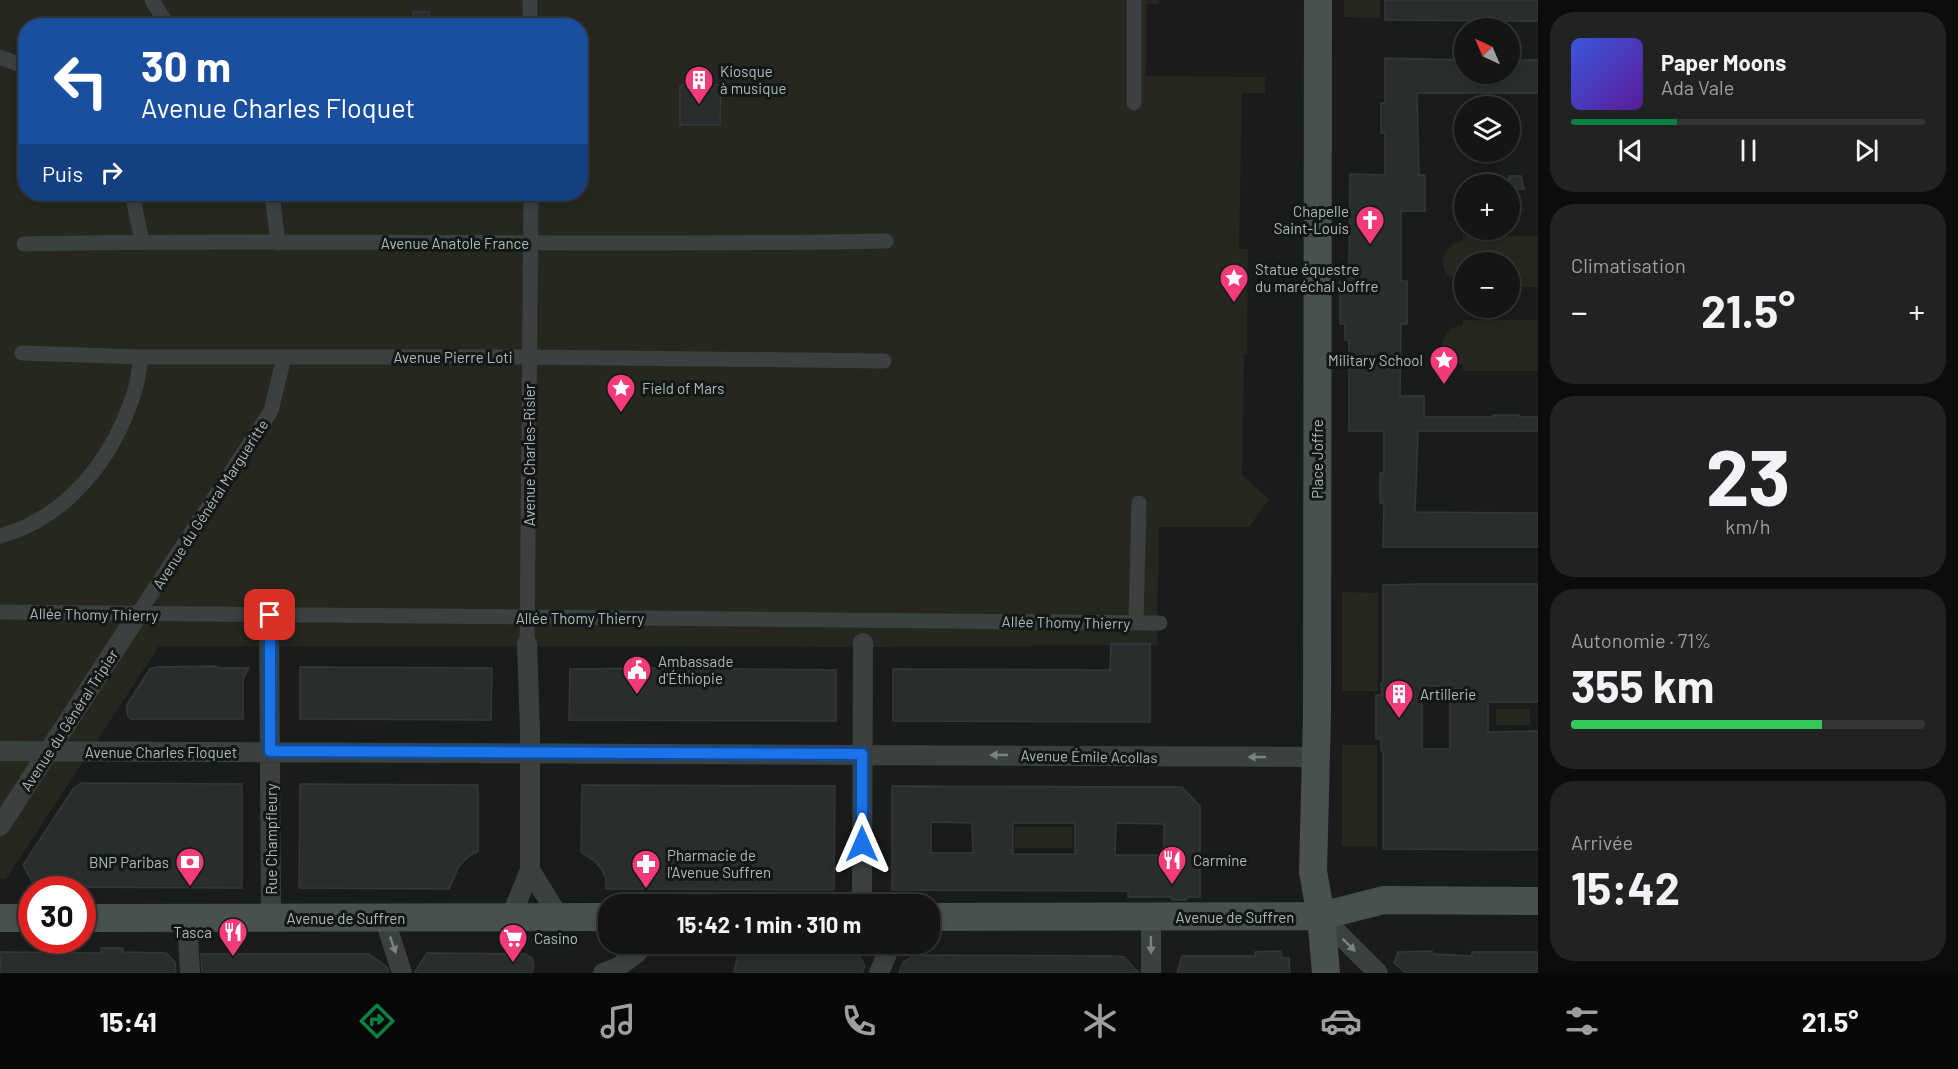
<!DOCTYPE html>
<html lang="fr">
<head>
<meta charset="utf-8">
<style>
  body { margin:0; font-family:Barlow,sans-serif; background:#212222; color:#f1f3f6; height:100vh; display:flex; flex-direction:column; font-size:22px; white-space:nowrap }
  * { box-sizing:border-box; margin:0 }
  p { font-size:20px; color:#9d9fa0 }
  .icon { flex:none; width:33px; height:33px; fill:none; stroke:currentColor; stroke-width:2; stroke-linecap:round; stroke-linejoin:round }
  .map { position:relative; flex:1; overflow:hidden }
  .side { display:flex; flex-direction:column; gap:12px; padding:12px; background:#0b0c0c; width:420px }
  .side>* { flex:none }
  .banner { position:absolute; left:18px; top:18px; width:570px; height:183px; border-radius:24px; box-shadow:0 3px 9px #0003,0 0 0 2px #333434; background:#1a4fa0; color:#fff; overflow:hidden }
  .needle { width:39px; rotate:316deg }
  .tools { position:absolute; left:1454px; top:18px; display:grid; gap:12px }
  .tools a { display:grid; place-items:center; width:66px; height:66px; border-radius:50%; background:#141515; box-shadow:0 3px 9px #0003,0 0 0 2px #333434; font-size:30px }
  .speed { position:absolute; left:18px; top:876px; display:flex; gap:12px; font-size:30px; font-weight:700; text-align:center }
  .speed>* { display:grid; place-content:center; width:78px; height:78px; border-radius:50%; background:#141515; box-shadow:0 3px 9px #0003,0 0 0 2px #333434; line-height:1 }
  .speed .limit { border:9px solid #d22; background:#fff; color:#111 }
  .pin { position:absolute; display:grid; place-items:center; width:51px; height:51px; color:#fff; margin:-26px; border-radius:12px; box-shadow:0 3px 9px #0006 }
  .me { position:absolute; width:66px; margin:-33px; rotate:0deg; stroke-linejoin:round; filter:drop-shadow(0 0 4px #0008) }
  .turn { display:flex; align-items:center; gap:21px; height:126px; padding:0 24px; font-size:27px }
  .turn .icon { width:78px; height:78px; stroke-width:2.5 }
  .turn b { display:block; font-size:42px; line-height:51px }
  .then { display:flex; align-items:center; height:57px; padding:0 24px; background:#0003; gap:12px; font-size:22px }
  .big { font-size:45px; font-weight:700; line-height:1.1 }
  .side .widget { flex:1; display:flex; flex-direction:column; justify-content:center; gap:9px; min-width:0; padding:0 21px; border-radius:24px; background:#212222 }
  .side .dial { align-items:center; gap:0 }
  .dial b { font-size:78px; line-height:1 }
  .song { display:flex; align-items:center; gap:18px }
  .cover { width:72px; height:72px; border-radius:9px; background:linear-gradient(135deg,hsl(230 70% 55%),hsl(270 70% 35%)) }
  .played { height:6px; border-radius:3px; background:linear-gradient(90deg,#0b8043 30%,#333434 30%) }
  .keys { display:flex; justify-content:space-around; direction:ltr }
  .heat { display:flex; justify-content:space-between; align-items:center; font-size:33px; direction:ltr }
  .charge { height:9px; border-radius:4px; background:linear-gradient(90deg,#34c759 71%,#333434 0) }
  .trip { position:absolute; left:598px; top:894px; width:342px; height:60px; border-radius:24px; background:#141515; box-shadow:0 3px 9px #0003,0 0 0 2px #333434; font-weight:700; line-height:60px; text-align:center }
  .menu { display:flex; height:96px; justify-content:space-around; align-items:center; background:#080808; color:#9d9fa0 }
  .menu .icon { width:42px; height:42px }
  .menu .selected { color:#0b8043 }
  .menu b { font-size:27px; color:#f1f3f6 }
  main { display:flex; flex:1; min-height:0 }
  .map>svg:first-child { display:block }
</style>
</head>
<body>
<main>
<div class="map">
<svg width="1538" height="973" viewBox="0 0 1538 973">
  <rect width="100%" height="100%" fill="#1a1c1c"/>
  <!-- green -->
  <path fill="#26271f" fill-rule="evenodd" d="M 0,0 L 1159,0 L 1159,4 L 1147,4 L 1146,76 L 1265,77 L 1265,93 L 1242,93 L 1239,249 L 1248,249 L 1247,354 L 1244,354 L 1242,475 L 1269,499 L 1249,527 L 1159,527 L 1157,645 L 875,647 L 159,646 L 6,879 L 0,879 ZM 26,26 L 580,26 L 580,194 L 26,194 Z
    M 1344,0 L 1380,0 L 1380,18 L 1344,17 Z
    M 1463,236 L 1538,236 L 1538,287 L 1509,287 L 1509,262 L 1464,262 L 1463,286 L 1463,281 C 1436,280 1436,245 1463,241 Z
    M 1463,320 L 1538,320 L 1538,371 L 1463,371 L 1463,365 C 1449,362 1443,355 1442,341 L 1450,329 L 1463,325 Z
    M 1342,592 L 1378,593 L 1378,691 L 1342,691 Z
    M 1496,709 L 1530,709 L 1530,725 L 1496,725 Z
    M 1342,745 L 1377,745 L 1377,847 L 1342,846 Z
    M 1015,827 L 1072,827 L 1072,848 L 1015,848 Z"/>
  <!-- building -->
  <path fill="#2a2d2d" stroke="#343838" stroke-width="1.5" fill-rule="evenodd" d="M 1385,0 L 1538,0 L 1538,21 L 1385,20 Z
    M 413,12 L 429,12 L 429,25 L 413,25 Z
    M 1385,58 L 1464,60 L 1464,74 L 1509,74 L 1509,60 L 1538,60 L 1538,93 L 1417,93 L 1419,175 L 1425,175 L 1425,211 L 1401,211 L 1401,281 L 1407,281 L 1407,324 L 1401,324 L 1400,396 L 1424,396 L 1424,417 L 1493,417 L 1493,415 L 1519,415 L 1519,417 L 1538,417 L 1538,431 L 1418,431 L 1415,512 L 1538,513 L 1538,547 L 1383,547 L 1384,503 L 1380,503 L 1380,473 L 1384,473 L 1384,431 L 1349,431 L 1349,341 L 1345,340 L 1345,324 L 1340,324 L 1340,281 L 1345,281 L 1345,265 L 1349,265 L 1350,174 L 1385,175 L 1385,133 L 1381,133 L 1381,103 L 1385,103 Z
    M 680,85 L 721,85 L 720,125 L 680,125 Z
    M 1509,176 L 1521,176 L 1524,189 L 1509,189 Z
    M 1418,584 L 1538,584 L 1538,702 L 1488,702 L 1488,732 L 1538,731 L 1538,850 L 1383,849 L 1383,751 L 1381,751 L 1381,739 L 1376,739 L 1376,695 L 1382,695 L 1381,683 L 1383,683 L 1383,585 ZM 1422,686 L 1450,686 L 1450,749 L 1422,749 Z
    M 1111,644 L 1150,644 L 1150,722 L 893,721 L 893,669 L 1110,670 Z
    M 214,666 L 220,668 L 249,668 L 243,679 L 243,719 L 131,719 L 128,716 L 126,706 L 150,669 L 157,667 Z
    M 300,667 L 492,668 L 491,720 L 300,719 Z
    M 662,668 L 836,670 L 836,721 L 569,720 L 570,669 Z
    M 81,783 L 242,784 L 242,888 L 35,887 L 23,865 L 73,789 Z
    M 300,784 L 478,785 L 478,851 L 468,857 L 459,866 L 449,889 L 299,888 Z
    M 582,785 L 835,786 L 834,890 L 606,889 L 606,880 L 602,870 L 595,861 L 581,852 Z
    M 892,786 L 1182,787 L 1200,806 L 1200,897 L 1188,897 L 1186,900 L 1172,900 L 1172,897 L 1128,897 L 1128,891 L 892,890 ZM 931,822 L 972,823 L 973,853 L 931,853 ZM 1013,823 L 1075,823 L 1075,854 L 1013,854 ZM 1116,823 L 1164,824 L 1164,855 L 1115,855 Z
    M 101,948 L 123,948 L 123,952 L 166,953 L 175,962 L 176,973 L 0,973 L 1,952 L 101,953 Z
    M 1281,951 L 1282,958 L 1289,958 L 1290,973 L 1177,973 L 1182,956 L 1255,956 L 1255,952 Z
    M 1432,951 L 1432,954 L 1472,956 L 1472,952 L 1538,952 L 1538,973 L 1406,973 L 1394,963 L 1398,952 Z
    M 427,953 L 525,954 L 532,958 L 534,965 L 532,973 L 414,973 Z
    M 201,954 L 369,954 L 387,967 L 389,973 L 202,973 Z
    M 738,954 L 859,955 L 865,966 L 862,973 L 734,973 Z
    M 915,955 L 1114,956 L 1124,957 L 1139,973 L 899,973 L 903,962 Z"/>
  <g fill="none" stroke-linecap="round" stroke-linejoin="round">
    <!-- pedestrian -->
    <path stroke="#3b4140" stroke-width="15" d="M 152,0 L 168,26
      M 530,26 L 530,0
      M 0,57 L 26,67
      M 1134,103 L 1134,0
      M 132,194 L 142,241
      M 272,194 L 278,243
      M 24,244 C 311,238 598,247 886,241
      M 22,353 L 141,357 L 530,357 L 884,361
      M 0,536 C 68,517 113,459 134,393 C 138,382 139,369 141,357
      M 0,612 L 1160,623
      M 138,614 L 271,411 L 284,357
      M 1136,623 L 1139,503
      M 527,644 L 531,194"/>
    <!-- minor -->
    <path stroke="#3b4140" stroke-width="20" d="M 269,615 L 271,918
      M 0,751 L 1315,757
      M 0,826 L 138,614
      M 530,870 L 559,917
      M 862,904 L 863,643
      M 1321,916 L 1378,973
      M 384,917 L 402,973
      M 511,917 L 530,870 L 530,731 L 527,644
      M 1151,917 L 1151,973
      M 187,918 L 190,973
      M 603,973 L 617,968 L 638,952 L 639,944
      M 879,973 L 891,944"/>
    <!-- secondary -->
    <path stroke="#48514f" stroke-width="28" d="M 1318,0 L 1317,715 L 1313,872 L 1321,916 L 1326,973
      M 930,917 L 1321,916 L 1384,900 L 1538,901
      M 0,918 L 32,918
      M 82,918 L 609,917"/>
  </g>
  <!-- one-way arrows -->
  <defs><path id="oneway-solid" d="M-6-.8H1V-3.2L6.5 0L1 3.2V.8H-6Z" transform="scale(1.5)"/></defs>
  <g fill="#798481">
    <use href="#oneway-solid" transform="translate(999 755) rotate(-180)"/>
    <use href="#oneway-solid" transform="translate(1257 757) rotate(-180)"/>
    <use href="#oneway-solid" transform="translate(393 945) rotate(71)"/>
    <use href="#oneway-solid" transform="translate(1151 945) rotate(89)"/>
    <use href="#oneway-solid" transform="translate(1349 945) rotate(45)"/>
  </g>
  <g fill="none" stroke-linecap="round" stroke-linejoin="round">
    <!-- route casing -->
    <g stroke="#114b97" stroke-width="15">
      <path id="route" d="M 270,615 L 270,751 L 862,754 L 862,844"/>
    </g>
    <!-- route -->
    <use href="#route" stroke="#1a73e8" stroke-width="10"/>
  </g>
  <!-- icons -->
  <defs>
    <g id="building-pin" transform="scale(1.5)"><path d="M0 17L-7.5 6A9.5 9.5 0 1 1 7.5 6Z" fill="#f33b7a" stroke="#141717"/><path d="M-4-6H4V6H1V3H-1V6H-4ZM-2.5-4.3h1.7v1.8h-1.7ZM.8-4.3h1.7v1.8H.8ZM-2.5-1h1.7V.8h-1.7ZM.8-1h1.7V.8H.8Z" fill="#fff"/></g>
    <g id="church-pin" transform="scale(1.5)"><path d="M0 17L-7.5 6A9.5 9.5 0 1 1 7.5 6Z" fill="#f33b7a" stroke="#141717"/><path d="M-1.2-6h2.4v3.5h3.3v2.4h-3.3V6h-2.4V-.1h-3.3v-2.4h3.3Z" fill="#fff"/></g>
    <g id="sight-pin" transform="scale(1.5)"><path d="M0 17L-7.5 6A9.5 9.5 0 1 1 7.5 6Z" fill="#f33b7a" stroke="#141717"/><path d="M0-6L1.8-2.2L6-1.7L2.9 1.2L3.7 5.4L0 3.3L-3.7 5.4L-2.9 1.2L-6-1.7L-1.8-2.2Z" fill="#fff"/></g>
    <g id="civic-pin" transform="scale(1.5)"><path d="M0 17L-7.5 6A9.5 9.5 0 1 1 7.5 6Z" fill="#f33b7a" stroke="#141717"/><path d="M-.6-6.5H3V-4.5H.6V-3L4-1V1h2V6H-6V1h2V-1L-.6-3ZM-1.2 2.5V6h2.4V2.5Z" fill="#fff"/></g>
    <g id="restaurant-pin" transform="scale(1.5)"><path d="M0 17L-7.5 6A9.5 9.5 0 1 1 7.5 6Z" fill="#f33b7a" stroke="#141717"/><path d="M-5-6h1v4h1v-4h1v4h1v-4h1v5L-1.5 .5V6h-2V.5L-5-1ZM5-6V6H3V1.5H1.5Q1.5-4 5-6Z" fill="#fff"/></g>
    <g id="bank-pin" transform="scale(1.5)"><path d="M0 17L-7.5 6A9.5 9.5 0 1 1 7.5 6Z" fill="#f33b7a" stroke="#141717"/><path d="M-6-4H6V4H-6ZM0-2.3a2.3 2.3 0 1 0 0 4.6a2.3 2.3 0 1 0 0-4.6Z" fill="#fff"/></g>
    <g id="pharmacy-pin" transform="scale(1.5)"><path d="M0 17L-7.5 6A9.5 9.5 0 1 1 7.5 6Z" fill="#f33b7a" stroke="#141717"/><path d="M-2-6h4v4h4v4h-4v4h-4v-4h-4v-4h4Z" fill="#fff"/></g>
    <g id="supermarket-pin" transform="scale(1.5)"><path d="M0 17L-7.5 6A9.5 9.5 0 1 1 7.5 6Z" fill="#f33b7a" stroke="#141717"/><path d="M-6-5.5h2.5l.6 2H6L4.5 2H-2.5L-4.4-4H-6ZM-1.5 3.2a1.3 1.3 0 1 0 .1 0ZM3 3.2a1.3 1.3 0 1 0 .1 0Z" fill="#fff"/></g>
  </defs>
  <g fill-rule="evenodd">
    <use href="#building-pin" x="699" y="80"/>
    <use href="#church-pin" x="1370" y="220"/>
    <use href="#sight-pin" x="1234" y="278"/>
    <use href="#sight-pin" x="1444" y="360"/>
    <use href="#sight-pin" x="621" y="388"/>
    <use href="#civic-pin" x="637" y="670"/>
    <use href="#building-pin" x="1399" y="694"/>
    <use href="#restaurant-pin" x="1172" y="860"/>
    <use href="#bank-pin" x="190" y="862"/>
    <use href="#pharmacy-pin" x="646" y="864"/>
    <use href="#restaurant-pin" x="233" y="932"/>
    <use href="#supermarket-pin" x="513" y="938"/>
  </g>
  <g text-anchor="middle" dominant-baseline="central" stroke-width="6" stroke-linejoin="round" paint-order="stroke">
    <!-- poi labels -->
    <g font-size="15" fill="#acbbb7" stroke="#141717" text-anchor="start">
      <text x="720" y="71">Kiosque<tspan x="720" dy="17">à musique</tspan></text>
      <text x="1349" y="211" text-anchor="end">Chapelle<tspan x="1349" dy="17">Saint-Louis</tspan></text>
      <text x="1255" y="269">Statue équestre<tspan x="1255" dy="17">du maréchal Joffre</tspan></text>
      <text x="1423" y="360" text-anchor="end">Military School</text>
      <text x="642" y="388">Field of Mars</text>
      <text x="658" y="661">Ambassade<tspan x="658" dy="17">d'Éthiopie</tspan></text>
      <text x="1420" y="694">Artillerie</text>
      <text x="667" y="855">Pharmacie de<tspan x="667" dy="17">l'Avenue Suffren</tspan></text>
      <text x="1193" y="860">Carmine</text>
      <text x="169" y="862" text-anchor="end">BNP Paribas</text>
      <text x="212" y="932" text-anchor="end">Tasca</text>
      <text x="534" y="938">Casino</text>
    </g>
    <!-- street labels -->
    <g font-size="15" fill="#acbbb7" stroke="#141717">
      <text x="455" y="243">Avenue Anatole France</text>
      <text x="453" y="357">Avenue Pierre Loti</text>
      <text transform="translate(529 455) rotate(-90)">Avenue Charles-Risler</text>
      <text transform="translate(1317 459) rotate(-90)">Place Joffre</text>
      <text transform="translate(210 504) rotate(-57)">Avenue du Général Margueritte</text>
      <text transform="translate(94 614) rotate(1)">Allée Thomy Thierry</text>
      <text x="580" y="618">Allée Thomy Thierry</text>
      <text transform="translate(1066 622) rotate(1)">Allée Thomy Thierry</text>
      <text transform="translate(69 720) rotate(-57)">Avenue du Général Tripier</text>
      <text x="161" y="752">Avenue Charles Floquet</text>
      <text transform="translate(1089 756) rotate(1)">Avenue Émile Acollas</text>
      <text transform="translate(271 839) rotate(-90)">Rue Champfleury</text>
      <text x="1235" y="917">Avenue de Suffren</text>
      <text x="346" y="918">Avenue de Suffren</text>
    </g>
  </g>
</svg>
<div class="tools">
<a><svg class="needle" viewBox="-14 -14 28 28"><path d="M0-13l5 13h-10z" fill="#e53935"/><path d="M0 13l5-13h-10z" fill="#9d9fa0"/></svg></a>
<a><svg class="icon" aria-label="layers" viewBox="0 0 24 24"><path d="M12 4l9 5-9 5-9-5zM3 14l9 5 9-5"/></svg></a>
<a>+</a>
<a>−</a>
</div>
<div class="speed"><div class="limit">30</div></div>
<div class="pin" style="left:270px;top:615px;background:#d93025"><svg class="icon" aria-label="arrive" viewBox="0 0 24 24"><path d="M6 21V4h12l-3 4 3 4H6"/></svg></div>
<svg class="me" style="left:862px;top:844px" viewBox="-20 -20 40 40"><path d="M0-17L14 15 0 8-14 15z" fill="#1a73e8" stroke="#fff" stroke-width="4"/></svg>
<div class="trip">15:42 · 1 min · 310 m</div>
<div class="banner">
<div class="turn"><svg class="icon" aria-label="left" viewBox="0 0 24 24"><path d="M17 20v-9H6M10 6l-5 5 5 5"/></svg><div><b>30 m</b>Avenue Charles Floquet</div></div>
<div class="then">Puis<svg class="icon" aria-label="right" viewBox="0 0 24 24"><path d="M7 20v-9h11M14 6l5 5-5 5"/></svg></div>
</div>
</div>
<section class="side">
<div class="widget">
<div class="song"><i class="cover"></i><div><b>Paper Moons</b><p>Ada Vale</p></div></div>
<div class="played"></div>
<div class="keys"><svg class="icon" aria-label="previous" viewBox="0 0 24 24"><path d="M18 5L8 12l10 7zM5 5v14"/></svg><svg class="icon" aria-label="pause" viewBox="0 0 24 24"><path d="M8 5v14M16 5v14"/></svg><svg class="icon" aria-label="next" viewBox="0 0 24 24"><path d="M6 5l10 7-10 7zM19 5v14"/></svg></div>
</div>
<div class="widget"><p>Climatisation</p>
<div class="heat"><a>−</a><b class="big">21.5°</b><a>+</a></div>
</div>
<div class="widget dial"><b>23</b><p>km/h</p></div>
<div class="widget"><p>Autonomie · 71%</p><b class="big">355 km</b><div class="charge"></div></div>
<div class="widget"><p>Arrivée</p><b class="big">15:42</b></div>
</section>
</main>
<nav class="menu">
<b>15:41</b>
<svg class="icon selected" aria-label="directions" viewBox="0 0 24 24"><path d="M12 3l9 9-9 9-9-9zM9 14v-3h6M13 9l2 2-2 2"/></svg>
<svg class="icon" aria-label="music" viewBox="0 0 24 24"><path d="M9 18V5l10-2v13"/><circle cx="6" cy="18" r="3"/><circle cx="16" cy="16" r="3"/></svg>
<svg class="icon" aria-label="phone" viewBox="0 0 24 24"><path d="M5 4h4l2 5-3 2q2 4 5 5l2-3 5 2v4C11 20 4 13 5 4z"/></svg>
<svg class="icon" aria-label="climate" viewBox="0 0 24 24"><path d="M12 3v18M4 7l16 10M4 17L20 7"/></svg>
<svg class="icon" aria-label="car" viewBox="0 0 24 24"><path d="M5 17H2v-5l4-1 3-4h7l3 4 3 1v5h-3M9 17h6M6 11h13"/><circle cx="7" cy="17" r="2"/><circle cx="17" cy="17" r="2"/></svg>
<svg class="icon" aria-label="filters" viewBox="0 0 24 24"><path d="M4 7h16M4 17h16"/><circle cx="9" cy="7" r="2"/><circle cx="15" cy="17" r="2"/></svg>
<b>21.5°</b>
</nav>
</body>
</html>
